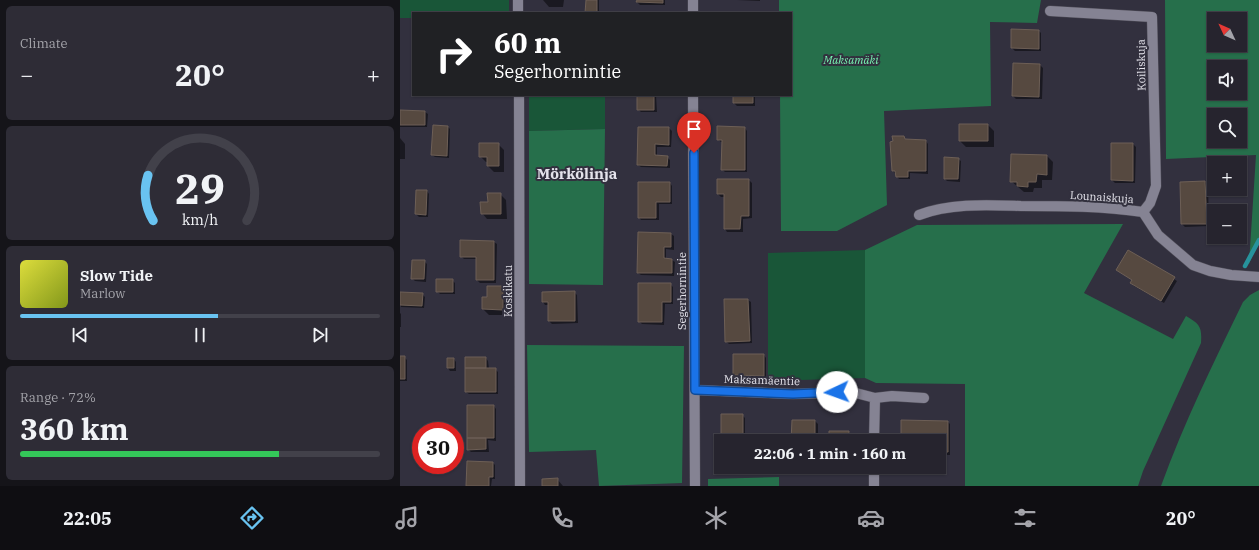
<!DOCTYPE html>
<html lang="en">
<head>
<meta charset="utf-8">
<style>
  body { margin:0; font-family:"IBM Plex Serif",serif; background:#2e2c36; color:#f1f3f6; height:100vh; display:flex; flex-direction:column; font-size:15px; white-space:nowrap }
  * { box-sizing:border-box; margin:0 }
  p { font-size:13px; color:#a4a4aa }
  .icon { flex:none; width:22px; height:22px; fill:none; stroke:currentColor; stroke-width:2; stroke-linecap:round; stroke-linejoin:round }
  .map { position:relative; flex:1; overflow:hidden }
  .sheet { display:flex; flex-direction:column; gap:6px; padding:6px; background:#151419; width:400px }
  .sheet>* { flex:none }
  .banner { position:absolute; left:12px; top:12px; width:380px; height:84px; border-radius:0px; box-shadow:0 1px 3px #0004,0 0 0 1px #42414a; background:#202124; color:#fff; overflow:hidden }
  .needle { width:26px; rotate:314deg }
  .controls { position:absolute; left:807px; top:12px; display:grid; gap:8px }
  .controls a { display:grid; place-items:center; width:40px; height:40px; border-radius:0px; background:#26242e; box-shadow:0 1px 3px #0004,0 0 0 1px #42414a; font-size:20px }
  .speed { position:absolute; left:12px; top:422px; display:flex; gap:8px; font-size:20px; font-weight:700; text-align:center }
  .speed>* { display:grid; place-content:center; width:52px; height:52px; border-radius:50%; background:#26242e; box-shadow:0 1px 3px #0004,0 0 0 1px #42414a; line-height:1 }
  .speed .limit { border:6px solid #d22; background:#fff; color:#111 }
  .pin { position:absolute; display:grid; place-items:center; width:34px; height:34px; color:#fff; margin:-41px -17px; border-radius:50% 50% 50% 0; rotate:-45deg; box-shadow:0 0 4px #0007 }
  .pin .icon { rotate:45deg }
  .me { position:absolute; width:44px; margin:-22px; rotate:267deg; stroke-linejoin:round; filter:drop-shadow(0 0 3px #0008) }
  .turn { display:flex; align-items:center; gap:14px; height:84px; padding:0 16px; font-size:18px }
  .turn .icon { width:52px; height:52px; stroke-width:2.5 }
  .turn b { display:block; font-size:28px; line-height:34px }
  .big { font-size:30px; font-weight:800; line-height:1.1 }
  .sheet .card { flex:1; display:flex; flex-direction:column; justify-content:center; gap:6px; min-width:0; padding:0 14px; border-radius:6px; background:#2e2c36 }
  .sheet .dial { align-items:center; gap:0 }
  .dial svg { height:104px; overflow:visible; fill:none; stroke:#42414a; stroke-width:7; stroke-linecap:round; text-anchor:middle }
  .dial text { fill:#f1f3f6; stroke:none }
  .song { display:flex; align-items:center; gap:12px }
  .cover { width:48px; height:48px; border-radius:6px; background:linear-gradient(135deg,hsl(60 70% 55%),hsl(70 70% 35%)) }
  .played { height:4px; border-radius:2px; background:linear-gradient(90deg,#69c3f1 55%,#42414a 55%) }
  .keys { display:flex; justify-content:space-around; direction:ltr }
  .heat { display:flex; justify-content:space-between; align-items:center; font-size:22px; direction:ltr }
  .charge { height:6px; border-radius:3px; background:linear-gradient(90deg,#34c759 72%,#42414a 0) }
  .trip { position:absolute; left:314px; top:434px; width:232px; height:40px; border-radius:0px; background:#26242e; box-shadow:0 1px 3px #0004,0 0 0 1px #42414a; font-weight:800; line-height:40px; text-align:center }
  .menu { display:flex; height:64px; justify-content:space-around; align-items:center; background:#0f0e12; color:#a4a4aa }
  .menu .icon { width:28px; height:28px }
  .menu .active { color:#69c3f1 }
  .menu b { font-size:18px; color:#f1f3f6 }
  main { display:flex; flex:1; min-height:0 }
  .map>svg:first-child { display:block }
</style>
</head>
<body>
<main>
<section class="sheet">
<div class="card"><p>Climate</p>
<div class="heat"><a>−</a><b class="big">20°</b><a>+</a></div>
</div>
<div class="card dial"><svg viewBox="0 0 100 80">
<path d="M14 69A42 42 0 1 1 86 69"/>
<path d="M14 69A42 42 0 0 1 10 34" stroke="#69c3f1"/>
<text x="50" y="56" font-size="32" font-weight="700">29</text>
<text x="50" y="72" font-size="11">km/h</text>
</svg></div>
<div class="card">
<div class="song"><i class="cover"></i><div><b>Slow Tide</b><p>Marlow</p></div></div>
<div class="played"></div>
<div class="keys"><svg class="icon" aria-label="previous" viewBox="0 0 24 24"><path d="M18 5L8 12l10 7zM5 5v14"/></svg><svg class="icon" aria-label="pause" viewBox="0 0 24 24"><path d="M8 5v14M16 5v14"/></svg><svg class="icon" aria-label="next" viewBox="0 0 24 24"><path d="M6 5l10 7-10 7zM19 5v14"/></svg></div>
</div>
<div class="card"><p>Range · 72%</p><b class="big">360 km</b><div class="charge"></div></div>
</section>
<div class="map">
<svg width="859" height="486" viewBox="0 0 859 486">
  <rect width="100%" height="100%" fill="#32303e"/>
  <!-- green -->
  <path fill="#195638" d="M 0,0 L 109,0 L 109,13 L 13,13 L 13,18 L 0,18 Z
    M 129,95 L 205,95 L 205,129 L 129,131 Z
    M 465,250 L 465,378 L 368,381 L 368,253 Z"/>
  <!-- forest -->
  <path fill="#266f4b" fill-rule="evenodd" d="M 379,0 L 641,0 L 637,23 L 590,22 L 591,106 L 484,111 L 487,205 L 437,231 L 381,231 L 380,95 L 391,95 L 391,13 L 379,13 Z
    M 765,0 L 859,0 L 859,239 L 849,264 L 856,155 L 766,159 ZM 814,19 L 840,19 L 840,45 L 814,45 ZM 814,67 L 840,67 L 840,93 L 814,93 ZM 814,115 L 840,115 L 840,141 L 814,141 Z
    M 205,129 L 203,285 L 129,284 L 129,131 Z
    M 723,224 L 684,293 L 773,339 L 786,316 C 800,324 802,327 801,343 L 743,471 L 738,486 L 565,486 L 565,384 L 476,383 L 465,378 L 465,250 L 517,225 Z
    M 859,290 L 859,486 L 761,486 C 784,422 814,362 843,302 L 850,295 Z
    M 127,345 L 284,346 L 282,483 L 199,486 L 196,450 L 129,452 Z
    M 379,477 L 379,486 L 308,486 L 308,479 Z"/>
  <!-- shadow -->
  <path fill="#0007" d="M 143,0 L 164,0 L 163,7 L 149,7 Z
    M 187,0 L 199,0 L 199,13 L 186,13 Z
    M 237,0 L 265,0 L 265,5 L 240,5 L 237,2 Z
    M 337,0 L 360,0 L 360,1 Z
    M 612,30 L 639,31 L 641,33 L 641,51 L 615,51 L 612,48 Z
    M 640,65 L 643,68 L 642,99 L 616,99 L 613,96 Z
    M 238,95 L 256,95 L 257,112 L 241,112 L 238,109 Z
    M 334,95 L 355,95 L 355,106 L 337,106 L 334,103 Z
    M 0,111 L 25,112 L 28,114 L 27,127 L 0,127 Z
    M 588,125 L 594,131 L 594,147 L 566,147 L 560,141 Z
    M 48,127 L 50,129 L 49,158 L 35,157 L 32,155 Z
    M 239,128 L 269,128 L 272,131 L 271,147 L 257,147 L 257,156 L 267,157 L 270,160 L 270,168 L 241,167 L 238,165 Z
    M 345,128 L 347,131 L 347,172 L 325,172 L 322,169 L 323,142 L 321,142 L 318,139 Z
    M 504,137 L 506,140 L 526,141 L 528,144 L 528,174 L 510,173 L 510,179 L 499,179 L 493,171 L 494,141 Z
    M 0,138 L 5,144 L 5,159 L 0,159 Z
    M 98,144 L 104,150 L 104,172 L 94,172 L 88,166 L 88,162 L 86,162 L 80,156 Z
    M 733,144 L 736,147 L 735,183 L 715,183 L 712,180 Z
    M 647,156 L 653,162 L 652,180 L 642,180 L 642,188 L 634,188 L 633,192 L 624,192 L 611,181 Z
    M 558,159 L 561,161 L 560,182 L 547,181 L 545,179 Z
    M 318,180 L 349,180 L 352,183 L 352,218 L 343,219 L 343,232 L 327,232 L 325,229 L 325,197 L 321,197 L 318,194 Z
    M 805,182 L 808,185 L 809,226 L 785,227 L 782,224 Z
    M 270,183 L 272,186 L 272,204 L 259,204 L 259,220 L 241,220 L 239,217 Z
    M 27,191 L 29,194 L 28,217 L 19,217 L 16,214 Z
    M 100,194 L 106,200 L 107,219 L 87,219 L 82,213 L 89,203 Z
    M 239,233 L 271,234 L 274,236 L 274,250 L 266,249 L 266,260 L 272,260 L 275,262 L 274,276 L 241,275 L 238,273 Z
    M 94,242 L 97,244 L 96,283 L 80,283 L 77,280 L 77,259 L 64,259 L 61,256 Z
    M 728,251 L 777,281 L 764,303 L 734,286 L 731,283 L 732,280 L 717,270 Z
    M 24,261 L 27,264 L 26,282 L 15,281 L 12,278 Z
    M 52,280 L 55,283 L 55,294 L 40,294 L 37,291 Z
    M 270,284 L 273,287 L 273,304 L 265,304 L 264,325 L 242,324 L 239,321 Z
    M 103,287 L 109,293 L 109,315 L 89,315 L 83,309 L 88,298 Z
    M 174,292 L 177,295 L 178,323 L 152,324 L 149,321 L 149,305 L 145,305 L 143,302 Z
    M 0,293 L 22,294 L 25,297 L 24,308 L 1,307 Z
    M 348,300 L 351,302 L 352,343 L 329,344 L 326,341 Z
    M 0,313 L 1,314 L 1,327 L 0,327 Z
    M 364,355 L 366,358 L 366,378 L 336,378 L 334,375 Z
    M 0,357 L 4,357 L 7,360 L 7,381 L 0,381 Z
    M 86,358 L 88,361 L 89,369 L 95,369 L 98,372 L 98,394 L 69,394 L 66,392 Z
    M 54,359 L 56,362 L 56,371 L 50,371 L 48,368 Z
    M 94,406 L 96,409 L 96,441 L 88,440 L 89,452 L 71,452 L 68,449 Z
    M 342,415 L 345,418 L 345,441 L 322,441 Z
    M 415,421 L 418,424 L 418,441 L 392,441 Z
    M 548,422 L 550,424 L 550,455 L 539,455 L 539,441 L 502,441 Z
    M 449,432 L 452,435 L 452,441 L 431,441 Z
    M 93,463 L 95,465 L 95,479 L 92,479 L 91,486 L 67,486 Z
    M 392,467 L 417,467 L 417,472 L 394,471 Z
    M 157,479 L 163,486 L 143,486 Z"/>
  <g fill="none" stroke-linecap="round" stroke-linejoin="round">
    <!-- stream -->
    <path stroke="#27929c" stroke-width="4.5" d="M 845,266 L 859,240"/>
  </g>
  <!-- building -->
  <path fill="#564940" stroke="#6d5f56" d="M 186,0 L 197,0 L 197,13 L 185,13 Z
    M 237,0 L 263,0 L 263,3 L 236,2 Z
    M 611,29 L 639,30 L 639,49 L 611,48 Z
    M 613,63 L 640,64 L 639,97 L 612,96 Z
    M 237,95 L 254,95 L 254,110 L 237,110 Z
    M 333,95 L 353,95 L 353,103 L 333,103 Z
    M 0,110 L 25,111 L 25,125 L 0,125 Z
    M 559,124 L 588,124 L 588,141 L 559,141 Z
    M 33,125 L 48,126 L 47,156 L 31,155 Z
    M 317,126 L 345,127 L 345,170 L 321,170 L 322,140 L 317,140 Z
    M 238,127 L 269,127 L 269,145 L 255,144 L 255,155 L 268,156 L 267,166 L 237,165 Z
    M 492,136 L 504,136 L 505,139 L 526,140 L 526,171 L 508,171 L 508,177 L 496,177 L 495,171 L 492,171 L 490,142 L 493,141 Z
    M 79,143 L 99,143 L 99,166 L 87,166 L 87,157 L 79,157 Z
    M 711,143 L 733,143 L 733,181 L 711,180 Z
    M 611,154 L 647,155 L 647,175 L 637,174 L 636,182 L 628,182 L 628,187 L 617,186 L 617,182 L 610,182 Z
    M 544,157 L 559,158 L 558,179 L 544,179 Z
    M 317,179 L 349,179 L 349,216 L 341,216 L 340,229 L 324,229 L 324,194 L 317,194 Z
    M 805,181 L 807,224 L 781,224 L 780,182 Z
    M 238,182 L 270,182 L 270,202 L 256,202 L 256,218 L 238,218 Z
    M 16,190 L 27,190 L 26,215 L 15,214 Z
    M 87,193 L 101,193 L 101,214 L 81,214 L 80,202 L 88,202 Z
    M 238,232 L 271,233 L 271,247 L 264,247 L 264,258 L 272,259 L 272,273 L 237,273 Z
    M 60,240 L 94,241 L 94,280 L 76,280 L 76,257 L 60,257 Z
    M 728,250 L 775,277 L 761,301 L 730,283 L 732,280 L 716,270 Z
    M 12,260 L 25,260 L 24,279 L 11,279 Z
    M 36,279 L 53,279 L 53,292 L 36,292 Z
    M 238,283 L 271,283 L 271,302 L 262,302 L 262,322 L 238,322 Z
    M 87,286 L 103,286 L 103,310 L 82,309 L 82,297 L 87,297 Z
    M 175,291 L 175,321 L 148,321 L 148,302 L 142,302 L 142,292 Z
    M 0,292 L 23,293 L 22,306 L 0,305 Z
    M 324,299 L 348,299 L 350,341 L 325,342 Z
    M 333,354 L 364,354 L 364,376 L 333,375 Z
    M 0,356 L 5,356 L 5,379 L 0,379 Z
    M 65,357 L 86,357 L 86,368 L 65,368 Z
    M 47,358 L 54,358 L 54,368 L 47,368 Z
    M 65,368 L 96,368 L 96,392 L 65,392 Z
    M 67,405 L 94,405 L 94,438 L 67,438 Z
    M 321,414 L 343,414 L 343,441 L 321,441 L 321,446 Z
    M 392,420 L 415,420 L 415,441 L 391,441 Z
    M 501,420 L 548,421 L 548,452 L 539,452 L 539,441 L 501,441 Z
    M 429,431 L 449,431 L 449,441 L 429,441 Z
    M 67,438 L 86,438 L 86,449 L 67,450 Z
    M 67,461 L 93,462 L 93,477 L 89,477 L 89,486 L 66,486 Z
    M 391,467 L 415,467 L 415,469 L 391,469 Z
    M 158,478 L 158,486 L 142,486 L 142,479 Z"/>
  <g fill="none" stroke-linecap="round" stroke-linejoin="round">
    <!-- minor casing -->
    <g stroke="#4f4d58" stroke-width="11">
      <path id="minor" d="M 118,0 L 118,13
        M 293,0 L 293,13
        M 650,11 L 752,17 L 756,186 L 750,203 L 743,212
        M 119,95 L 120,486
        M 293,95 L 295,486
        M 519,215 C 551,203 587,205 621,206 C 662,206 703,206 743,212 L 758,235 L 793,265 L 810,271 L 831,275 L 859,277
        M 295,390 L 393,394 L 452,392 L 475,398 L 492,396 L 524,398
        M 474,441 L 475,398
        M 474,486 L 474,467"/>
    </g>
    <!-- minor -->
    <use href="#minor" stroke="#858393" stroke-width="10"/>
  </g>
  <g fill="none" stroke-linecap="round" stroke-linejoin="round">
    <!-- route casing -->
    <g stroke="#114b97" stroke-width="10">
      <path id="route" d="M 294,153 L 295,390 L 393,394 L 437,392"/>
    </g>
    <!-- route -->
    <use href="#route" stroke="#1a73e8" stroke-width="7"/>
  </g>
  <g text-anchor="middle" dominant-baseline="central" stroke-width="4" stroke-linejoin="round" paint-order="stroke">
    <!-- park labels -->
    <g font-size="11" font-style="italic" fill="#79f6b4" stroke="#32303e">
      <text x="451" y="60">Maksamäki</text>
    </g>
    <!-- street labels -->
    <g font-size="11" fill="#e4e3eb" stroke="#32303e">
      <text transform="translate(741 65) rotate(-91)">Koiliskuja</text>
      <text transform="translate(702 197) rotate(4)">Lounaiskuja</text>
      <text transform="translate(108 291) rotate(-90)">Koskikatu</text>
      <text transform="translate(282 291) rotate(-90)">Segerhornintie</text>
      <text transform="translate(362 380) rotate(2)">Maksamäentie</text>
    </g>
    <!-- district labels -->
    <g font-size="15" font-weight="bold" fill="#e4e3eb" stroke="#32303e">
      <text x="177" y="173">Mörkölinja</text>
    </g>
  </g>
</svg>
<div class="controls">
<a><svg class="needle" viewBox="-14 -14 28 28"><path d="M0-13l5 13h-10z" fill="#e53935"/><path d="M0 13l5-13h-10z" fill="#a4a4aa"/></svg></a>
<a><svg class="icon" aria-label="sound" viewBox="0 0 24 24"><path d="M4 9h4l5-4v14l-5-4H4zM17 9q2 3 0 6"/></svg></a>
<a><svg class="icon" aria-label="search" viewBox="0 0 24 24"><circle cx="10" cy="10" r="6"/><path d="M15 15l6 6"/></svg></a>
<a>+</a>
<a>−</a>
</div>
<div class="speed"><div class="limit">30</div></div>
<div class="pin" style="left:294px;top:153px;background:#d93025"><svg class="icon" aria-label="arrive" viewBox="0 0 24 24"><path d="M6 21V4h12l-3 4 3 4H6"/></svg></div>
<svg class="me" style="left:437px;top:392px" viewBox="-20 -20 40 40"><circle r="19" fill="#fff"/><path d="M0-13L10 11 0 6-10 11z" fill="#1a73e8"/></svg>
<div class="trip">22:06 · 1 min · 160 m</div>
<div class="banner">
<div class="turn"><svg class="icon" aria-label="right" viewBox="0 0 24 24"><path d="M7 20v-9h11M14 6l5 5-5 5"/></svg><div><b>60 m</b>Segerhornintie</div></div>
</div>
</div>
</main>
<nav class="menu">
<b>22:05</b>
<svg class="icon active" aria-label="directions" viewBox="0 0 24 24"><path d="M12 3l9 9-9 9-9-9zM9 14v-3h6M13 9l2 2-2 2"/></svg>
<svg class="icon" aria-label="music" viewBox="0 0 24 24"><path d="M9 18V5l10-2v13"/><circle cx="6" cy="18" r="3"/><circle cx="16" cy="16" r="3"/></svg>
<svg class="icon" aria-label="phone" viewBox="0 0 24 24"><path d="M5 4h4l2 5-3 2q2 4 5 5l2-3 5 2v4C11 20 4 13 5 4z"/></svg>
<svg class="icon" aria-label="climate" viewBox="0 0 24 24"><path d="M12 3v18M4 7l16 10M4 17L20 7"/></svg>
<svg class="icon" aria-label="car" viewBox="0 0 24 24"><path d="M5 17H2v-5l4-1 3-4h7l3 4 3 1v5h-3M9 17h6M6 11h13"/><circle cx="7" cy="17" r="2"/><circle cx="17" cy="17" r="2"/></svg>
<svg class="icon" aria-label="filters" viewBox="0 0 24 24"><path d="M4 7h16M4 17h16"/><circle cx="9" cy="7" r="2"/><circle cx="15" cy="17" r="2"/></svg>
<b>20°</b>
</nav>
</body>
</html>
